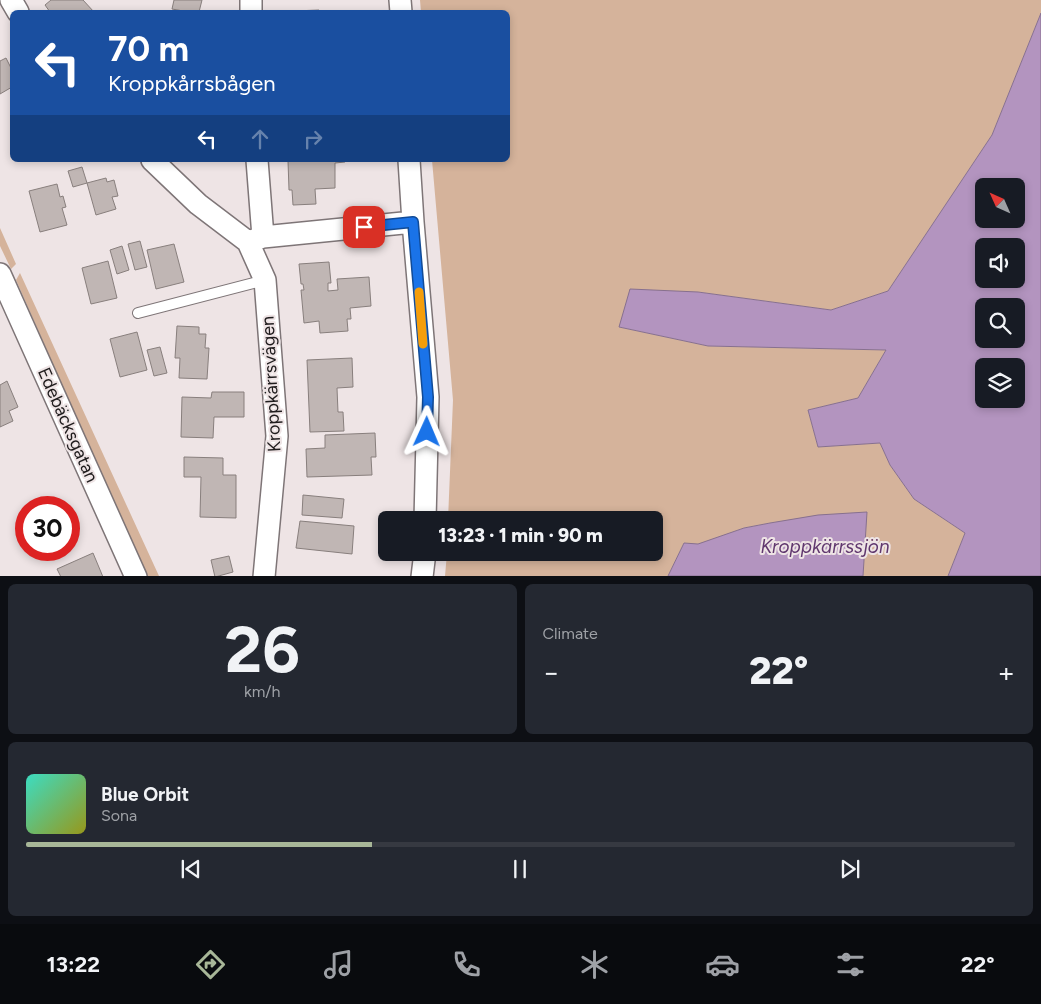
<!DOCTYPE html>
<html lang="en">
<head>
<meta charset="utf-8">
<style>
  body { margin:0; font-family:Figtree,sans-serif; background:#242831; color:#f1f3f6; height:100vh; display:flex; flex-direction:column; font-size:19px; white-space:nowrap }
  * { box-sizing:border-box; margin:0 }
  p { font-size:16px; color:#9ea1a6 }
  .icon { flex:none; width:28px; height:28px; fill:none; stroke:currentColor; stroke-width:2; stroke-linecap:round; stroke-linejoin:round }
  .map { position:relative; height:576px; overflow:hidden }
  .details { display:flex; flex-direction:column; gap:8px; padding:8px; background:#0d0f14; flex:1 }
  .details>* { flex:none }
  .hud { position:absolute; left:10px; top:10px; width:500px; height:152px; border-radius:8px; box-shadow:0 2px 8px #0003; background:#1a4fa0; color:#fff; overflow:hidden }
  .needle { width:32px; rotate:315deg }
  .tools { position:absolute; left:975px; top:178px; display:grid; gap:10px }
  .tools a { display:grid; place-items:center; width:50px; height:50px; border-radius:8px; background:#171b24; box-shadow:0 2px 8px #0003; font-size:25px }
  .speed { position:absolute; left:15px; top:496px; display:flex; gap:10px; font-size:25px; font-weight:700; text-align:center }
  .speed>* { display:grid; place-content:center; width:65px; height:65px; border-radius:50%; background:#171b24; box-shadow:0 2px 8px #0003; line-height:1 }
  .speed .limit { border:8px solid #d22; background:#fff; color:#111 }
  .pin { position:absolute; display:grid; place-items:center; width:42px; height:42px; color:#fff; margin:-21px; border-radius:10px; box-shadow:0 2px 8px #0006 }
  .me { position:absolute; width:55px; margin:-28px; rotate:1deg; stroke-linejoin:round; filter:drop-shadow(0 0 4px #0008) }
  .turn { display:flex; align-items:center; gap:18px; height:105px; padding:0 15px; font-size:22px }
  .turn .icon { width:65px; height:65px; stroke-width:2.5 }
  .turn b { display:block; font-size:35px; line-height:42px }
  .lanes { display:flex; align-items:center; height:48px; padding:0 15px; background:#0003; justify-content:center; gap:25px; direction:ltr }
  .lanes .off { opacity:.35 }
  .big { font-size:38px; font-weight:800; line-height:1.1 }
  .details .tile { flex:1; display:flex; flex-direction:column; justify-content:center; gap:8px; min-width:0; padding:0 18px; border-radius:8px; background:#242831 }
  .details .dial { align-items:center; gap:0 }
  .dial b { font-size:65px; line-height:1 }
  .song { display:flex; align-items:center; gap:15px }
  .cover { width:60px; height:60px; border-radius:8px; background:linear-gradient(135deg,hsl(170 70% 55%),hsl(60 70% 35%)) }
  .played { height:5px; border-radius:2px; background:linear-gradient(90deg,#a8b798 35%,#363941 35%) }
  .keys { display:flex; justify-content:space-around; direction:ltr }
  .heat { display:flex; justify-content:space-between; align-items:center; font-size:28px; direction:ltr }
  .details .tiles { flex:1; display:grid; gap:8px; grid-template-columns:1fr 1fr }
  .tile:last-child { grid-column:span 2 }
  .trip { position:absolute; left:378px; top:511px; width:285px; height:50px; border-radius:8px; background:#171b24; box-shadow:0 2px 8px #0003; font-weight:800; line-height:50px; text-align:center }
  .tab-bar { display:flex; height:80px; justify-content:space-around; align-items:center; background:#090b0e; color:#9ea1a6 }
  .tab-bar .icon { width:35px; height:35px }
  .tab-bar .selected { color:#a8b798 }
  .tab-bar b { font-size:22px; color:#f1f3f6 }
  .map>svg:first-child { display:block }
</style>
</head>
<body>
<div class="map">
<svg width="1041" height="577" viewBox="0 0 1041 577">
  <rect width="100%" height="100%" fill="#eee4e5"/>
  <!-- green -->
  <path fill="#d5b39b" d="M 420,0 L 1041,0 L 1041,13 L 992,135 L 888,291 L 831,310 L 698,292 L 619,327 L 708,346 L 886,350 L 858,398 L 808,410 L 818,447 L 880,443 L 890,465 L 914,499 L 965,533 L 948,576 L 863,576 L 866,512 L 770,523 L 744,528 L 698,545 L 684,543 L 668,576 L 445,576 L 447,553 L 654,552 L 654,520 L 448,520 L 453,400 L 432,160 L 508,160 L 508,12 L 421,12 Z
    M 0,228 L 16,264 L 11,269 L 0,246 Z
    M 20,273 L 159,576 L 146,576 L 16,280 Z"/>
  <!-- water -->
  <path fill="#b394bf" stroke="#87708e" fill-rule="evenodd" d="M 1041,13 L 1041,576 L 948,576 L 965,533 L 914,499 L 890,465 L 880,443 L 818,447 L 808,410 L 858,398 L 886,350 L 708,346 L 619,327 L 630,289 L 698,292 L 831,310 L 888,291 L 992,135 ZM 984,186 L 1016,186 L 1016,219 L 984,219 ZM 984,246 L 1016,246 L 1016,279 L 984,279 ZM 984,306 L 1016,306 L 1016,339 L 984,339 ZM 984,366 L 1016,366 L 1016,399 L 984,399 Z
    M 867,512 L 863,576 L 668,576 L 684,543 L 698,544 L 744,528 L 770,523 L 818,515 Z"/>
  <!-- building -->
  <path fill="#c0b6b4" stroke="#887f7d" d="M 51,0 L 83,0 L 94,12 L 50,12 L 45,5 Z
    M 174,0 L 202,0 L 199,12 L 189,12 L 172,9 Z
    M 319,10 L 319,12 L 294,12 L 294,11 Z
    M 6,58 L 12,70 L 12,87 L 0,94 L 0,61 Z
    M 345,160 L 345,162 L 335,163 L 335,188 L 315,189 L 316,204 L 293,205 L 292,190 L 289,190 L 288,161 Z
    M 82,167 L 87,183 L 73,187 L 68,171 Z
    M 106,178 L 107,182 L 114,180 L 118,196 L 112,197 L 116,209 L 96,215 L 87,183 Z
    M 57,184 L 60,197 L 63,196 L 66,207 L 62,208 L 67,225 L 40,232 L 29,191 Z
    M 140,241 L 147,267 L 135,270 L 128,244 Z
    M 174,244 L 184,282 L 156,289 L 147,250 Z
    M 122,246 L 129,270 L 117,274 L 110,250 Z
    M 108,261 L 117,298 L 91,304 L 82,268 Z
    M 329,262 L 331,283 L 328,283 L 328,291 L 338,290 L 337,279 L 369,277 L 371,306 L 350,308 L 351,319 L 347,319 L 348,331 L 320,333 L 319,321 L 304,323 L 301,290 L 304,290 L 303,284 L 301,284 L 299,264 Z
    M 177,326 L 199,327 L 199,334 L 206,334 L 205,348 L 209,348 L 207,379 L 179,378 L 180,358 L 175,358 Z
    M 137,332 L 147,370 L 120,377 L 110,339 Z
    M 160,347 L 167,373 L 154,376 L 147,350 Z
    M 352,358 L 353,387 L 337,388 L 338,412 L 343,412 L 344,431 L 310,432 L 307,360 Z
    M 7,381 L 18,407 L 9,411 L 13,421 L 0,427 L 0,385 Z
    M 212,392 L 244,392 L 244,417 L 214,417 L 213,438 L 181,437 L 182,397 L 211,398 Z
    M 375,433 L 376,457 L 371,457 L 372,475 L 307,477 L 306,449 L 325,448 L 325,435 Z
    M 184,457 L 223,458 L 223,475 L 236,475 L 236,518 L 200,517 L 201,477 L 184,477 Z
    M 303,495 L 344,499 L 342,518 L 302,515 Z
    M 300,521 L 354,526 L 352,554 L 296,548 Z
    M 93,553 L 103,577 L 61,577 L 57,569 Z
    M 229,556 L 233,572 L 215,577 L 211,560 Z"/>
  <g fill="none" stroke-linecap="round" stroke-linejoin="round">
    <!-- service casing -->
    <g stroke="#7e7577" stroke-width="12">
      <path id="service" d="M 138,313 L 265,280"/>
    </g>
    <!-- minor casing -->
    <g stroke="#7e7577" stroke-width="24">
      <path id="minor" d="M 11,0 L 18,12
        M 251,0 L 251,12
        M 400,0 L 401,12
        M 152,160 L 198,204 L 248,242 L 263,237 L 413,222
        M 257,160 L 263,237
        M 409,160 L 413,222 L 428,397 L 425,520
        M 248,242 L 265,280 L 277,436 L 264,577
        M 0,274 L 136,577
        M 422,577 L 425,552"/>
    </g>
    <!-- service -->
    <use href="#service" stroke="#fff" stroke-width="10"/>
    <!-- minor -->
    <use href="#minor" stroke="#fff" stroke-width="21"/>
  </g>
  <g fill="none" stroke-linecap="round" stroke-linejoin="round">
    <!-- route casing -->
    <g stroke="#114b97" stroke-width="12">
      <path id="route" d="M 364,227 L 413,222 L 428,397 L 427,432"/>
    </g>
    <!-- route -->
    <use href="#route" stroke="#1a73e8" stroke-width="9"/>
    <!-- slow -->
    <path stroke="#f59e0b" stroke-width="9" d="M 419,292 L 423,344"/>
  </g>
  <g text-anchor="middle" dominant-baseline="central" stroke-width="4" stroke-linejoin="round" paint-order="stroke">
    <!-- street labels -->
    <g font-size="18" fill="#1f1c1d" stroke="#eee4e5">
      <text transform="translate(271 384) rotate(-93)">Kroppkärrsvägen</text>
      <text transform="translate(68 425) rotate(66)">Edebäcksgatan</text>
    </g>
    <!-- water labels -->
    <g font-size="19" font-style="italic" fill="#60376e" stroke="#eee4e5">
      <text x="825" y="546">Kroppkärrssjön</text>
    </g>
  </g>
</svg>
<div class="tools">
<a><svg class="needle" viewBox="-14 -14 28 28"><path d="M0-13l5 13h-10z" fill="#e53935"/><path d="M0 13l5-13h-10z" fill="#9ea1a6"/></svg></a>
<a><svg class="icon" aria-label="sound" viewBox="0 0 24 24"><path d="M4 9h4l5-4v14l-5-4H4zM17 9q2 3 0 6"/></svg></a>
<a><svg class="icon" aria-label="search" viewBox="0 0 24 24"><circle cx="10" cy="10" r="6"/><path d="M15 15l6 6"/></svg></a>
<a><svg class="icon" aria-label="layers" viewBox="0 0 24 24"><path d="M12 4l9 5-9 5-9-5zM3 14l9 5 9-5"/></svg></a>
</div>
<div class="speed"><div class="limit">30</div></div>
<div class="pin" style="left:364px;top:227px;background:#d93025"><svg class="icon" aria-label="arrive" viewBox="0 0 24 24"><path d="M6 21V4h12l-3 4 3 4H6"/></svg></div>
<svg class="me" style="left:427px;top:432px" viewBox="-20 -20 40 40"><path d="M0-17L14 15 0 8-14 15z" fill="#1a73e8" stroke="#fff" stroke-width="4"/></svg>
<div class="trip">13:23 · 1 min · 90 m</div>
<div class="hud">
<div class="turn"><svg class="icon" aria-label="left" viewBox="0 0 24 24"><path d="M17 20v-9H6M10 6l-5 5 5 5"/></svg><div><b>70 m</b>Kroppkårrsbågen</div></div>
<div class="lanes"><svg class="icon" aria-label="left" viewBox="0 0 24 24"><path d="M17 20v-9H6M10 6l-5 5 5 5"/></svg><svg class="icon off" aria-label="ahead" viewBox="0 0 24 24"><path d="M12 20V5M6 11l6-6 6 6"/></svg><svg class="icon off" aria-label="right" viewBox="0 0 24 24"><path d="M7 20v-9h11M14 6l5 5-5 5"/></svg></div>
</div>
</div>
<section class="details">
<div class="tiles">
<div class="tile dial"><b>26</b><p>km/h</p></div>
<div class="tile"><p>Climate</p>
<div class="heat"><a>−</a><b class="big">22°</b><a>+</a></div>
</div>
<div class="tile">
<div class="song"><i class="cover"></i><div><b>Blue Orbit</b><p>Sona</p></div></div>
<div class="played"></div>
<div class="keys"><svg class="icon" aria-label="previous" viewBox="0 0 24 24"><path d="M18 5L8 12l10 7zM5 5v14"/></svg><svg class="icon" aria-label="pause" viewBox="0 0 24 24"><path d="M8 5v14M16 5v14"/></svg><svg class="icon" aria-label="next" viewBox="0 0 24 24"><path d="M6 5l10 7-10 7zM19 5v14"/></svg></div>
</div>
</div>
</section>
<nav class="tab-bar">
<b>13:22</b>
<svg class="icon selected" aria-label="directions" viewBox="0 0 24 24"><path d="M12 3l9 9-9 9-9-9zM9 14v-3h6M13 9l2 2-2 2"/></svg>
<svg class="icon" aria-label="music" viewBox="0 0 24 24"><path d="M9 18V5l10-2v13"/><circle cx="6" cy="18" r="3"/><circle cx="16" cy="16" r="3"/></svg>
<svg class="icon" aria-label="phone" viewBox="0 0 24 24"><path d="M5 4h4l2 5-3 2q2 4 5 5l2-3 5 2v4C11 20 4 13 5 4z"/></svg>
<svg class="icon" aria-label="climate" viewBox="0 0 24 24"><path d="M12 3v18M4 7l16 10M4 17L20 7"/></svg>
<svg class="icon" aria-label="car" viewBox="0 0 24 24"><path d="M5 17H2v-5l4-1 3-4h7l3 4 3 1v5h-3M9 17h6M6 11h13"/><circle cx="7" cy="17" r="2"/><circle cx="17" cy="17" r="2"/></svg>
<svg class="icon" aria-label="filters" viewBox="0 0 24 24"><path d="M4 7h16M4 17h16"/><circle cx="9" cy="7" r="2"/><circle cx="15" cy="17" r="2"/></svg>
<b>22°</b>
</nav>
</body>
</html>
